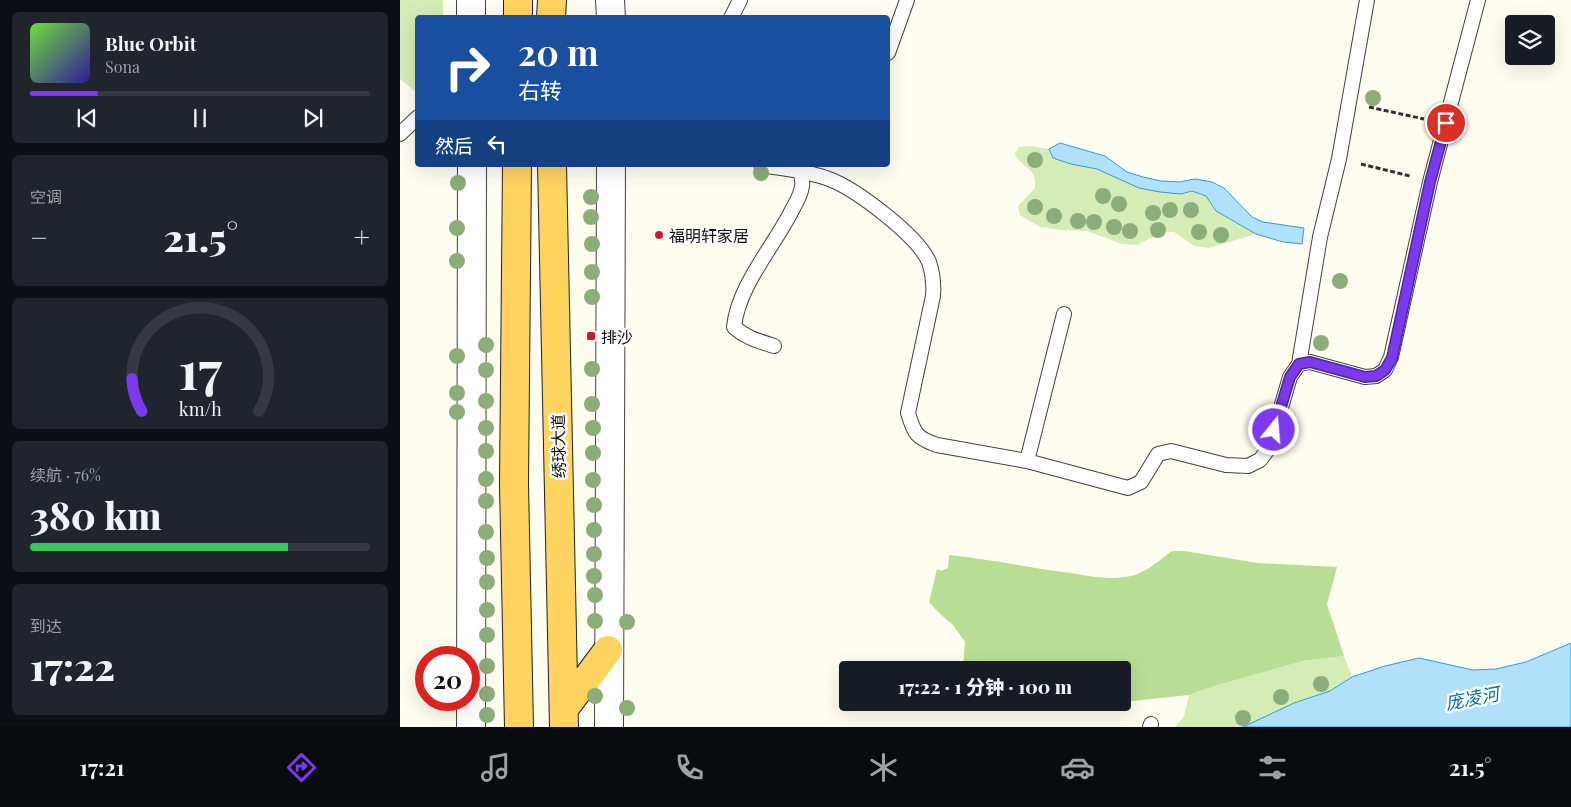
<!DOCTYPE html>
<html lang="zh">
<head>
<meta charset="utf-8">
<style>
  body { margin:0; font-family:"Playfair Display","Noto Sans SC",serif; background:#20242c; color:#f1f3f6; height:100vh; display:flex; flex-direction:column; font-size:19px; white-space:nowrap }
  * { box-sizing:border-box; margin:0 }
  p { font-size:16px; color:#9ea1a6 }
  .icon { flex:none; width:28px; height:28px; fill:none; stroke:currentColor; stroke-width:2; stroke-linecap:round; stroke-linejoin:round }
  .map { position:relative; flex:1; overflow:hidden }
  .sheet { display:flex; flex-direction:column; gap:12px; padding:12px; background:#0d0f14; width:400px }
  .sheet>* { flex:none }
  .top-card { position:absolute; left:15px; top:15px; width:475px; height:152px; border-radius:5px; box-shadow:0 5px 20px #0002; background:#1a4fa0; color:#fff; overflow:hidden }
  .tools { position:absolute; left:1105px; top:15px; display:grid; gap:10px }
  .tools a { display:grid; place-items:center; width:50px; height:50px; border-radius:5px; background:#171b24; box-shadow:0 5px 20px #0002; font-size:25px }
  .speed { position:absolute; left:15px; top:646px; display:flex; gap:10px; font-size:25px; font-weight:700; text-align:center }
  .speed>* { display:grid; place-content:center; width:65px; height:65px; border-radius:50%; background:#171b24; box-shadow:0 5px 20px #0002; line-height:1 }
  .speed .limit { border:8px solid #d22; background:#fff; color:#111 }
  .pin { position:absolute; display:grid; place-items:center; width:42px; height:42px; color:#fff; margin:-21px; border:2px solid #fff; border-radius:50%; box-shadow:0 1px 5px #0007 }
  .me { position:absolute; width:55px; margin:-28px; rotate:17deg; stroke-linejoin:round; filter:drop-shadow(0 0 4px #0008) }
  .turn { display:flex; align-items:center; gap:18px; height:105px; padding:0 20px; font-size:22px }
  .turn .icon { width:65px; height:65px; stroke-width:2.5 }
  .turn b { display:block; font-size:35px; line-height:42px }
  .then { display:flex; align-items:center; height:48px; padding:0 20px; background:#0003; gap:10px; font-size:19px }
  .big { font-size:38px; font-weight:800; line-height:1.1 }
  .sheet .card { flex:1; display:flex; flex-direction:column; justify-content:center; gap:8px; min-width:0; padding:0 18px; border-radius:8px; background:#20242c }
  .sheet .dial { align-items:center; gap:0 }
  .dial svg { height:130px; overflow:visible; fill:none; stroke:#363941; stroke-width:7; stroke-linecap:round; text-anchor:middle }
  .dial text { fill:#f1f3f6; stroke:none }
  .song { display:flex; align-items:center; gap:15px }
  .cover { width:60px; height:60px; border-radius:8px; background:linear-gradient(135deg,hsl(100 70% 55%),hsl(250 70% 35%)) }
  .played { height:5px; border-radius:2px; background:linear-gradient(90deg,#7c3aed 20%,#363941 20%) }
  .keys { display:flex; justify-content:space-around; direction:ltr }
  .heat { display:flex; justify-content:space-between; align-items:center; font-size:28px; direction:ltr }
  .charge { height:8px; border-radius:4px; background:linear-gradient(90deg,#34c759 76%,#363941 0) }
  .trip { position:absolute; left:439px; top:661px; width:292px; height:50px; border-radius:5px; background:#171b24; box-shadow:0 5px 20px #0002; font-weight:800; line-height:50px; text-align:center }
  .tab-bar { display:flex; height:80px; justify-content:space-around; align-items:center; background:#090b0e; color:#9ea1a6 }
  .tab-bar .icon { width:35px; height:35px }
  .tab-bar .active { color:#7c3aed }
  .tab-bar b { font-size:22px; color:#f1f3f6 }
  main { display:flex; flex:1; min-height:0 }
  .map>svg:first-child { display:block }
</style>
</head>
<body>
<main>
<section class="sheet">
<div class="card">
<div class="song"><i class="cover"></i><div><b>Blue Orbit</b><p>Sona</p></div></div>
<div class="played"></div>
<div class="keys"><svg class="icon" aria-label="previous" viewBox="0 0 24 24"><path d="M18 5L8 12l10 7zM5 5v14"/></svg><svg class="icon" aria-label="pause" viewBox="0 0 24 24"><path d="M8 5v14M16 5v14"/></svg><svg class="icon" aria-label="next" viewBox="0 0 24 24"><path d="M6 5l10 7-10 7zM19 5v14"/></svg></div>
</div>
<div class="card"><p>空调</p>
<div class="heat"><a>−</a><b class="big">21.5°</b><a>+</a></div>
</div>
<div class="card dial"><svg viewBox="0 0 100 80">
<path d="M14 69A42 42 0 1 1 86 69"/>
<path d="M14 69A42 42 0 0 1 8 49" stroke="#7c3aed"/>
<text x="50" y="56" font-size="32" font-weight="700">17</text>
<text x="50" y="72" font-size="11">km/h</text>
</svg></div>
<div class="card"><p>续航 · 76%</p><b class="big">380 km</b><div class="charge"></div></div>
<div class="card"><p>到达</p><b class="big">17:22</b></div>
</section>
<div class="map">
<svg width="1171" height="727" viewBox="0 0 1171 727">
  <rect width="100%" height="100%" fill="#fffcf0"/>
  <!-- green -->
  <path fill="#d4ecb6" d="M 0,0 L 43,0 L 43,17 L 18,18 L 17,93 L 0,79 Z
    M 631,146 L 649,149 L 653,158 C 668,163 684,165 698,170 C 725,179 753,186 780,194 C 812,186 804,203 822,215 C 833,222 845,227 856,234 L 809,248 L 794,246 L 774,232 L 762,232 L 737,245 L 722,244 L 687,231 L 662,230 L 640,227 L 620,215 L 618,206 L 635,188 C 636,164 622,171 615,153 L 619,147 Z
    M 944,656 L 952,677 L 930,691 L 894,703 L 843,727 L 775,727 L 784,716 L 789,695 L 811,687 L 903,661 Z"/>
  <!-- forest -->
  <path fill="#b8de95" d="M 772,551 L 784,551 L 858,563 L 937,567 L 927,604 L 944,656 L 903,661 L 811,687 L 789,695 L 723,702 L 722,670 L 565,670 L 563,667 L 565,642 L 553,625 L 539,613 L 529,602 L 537,569 L 541,571 L 548,568 L 549,555 C 590,559 630,568 671,573 C 689,576 707,580 725,577 C 744,575 757,562 772,551 Z"/>
  <!-- water -->
  <path fill="#b1e1fa" stroke="#339ad6" d="M 660,143 L 705,156 L 727,172 L 743,177 L 761,181 L 779,182 L 795,179 L 812,182 L 824,188 L 852,217 L 863,222 L 904,228 L 902,244 L 883,242 L 856,234 L 816,211 L 806,196 L 792,191 L 781,194 L 760,192 L 739,188 L 697,169 L 671,164 L 653,158 L 649,149 Z
    M 1171,643 L 1171,727 L 843,727 L 894,703 L 930,691 L 952,677 L 985,666 L 1019,658 L 1073,670 L 1096,669 L 1126,662 Z"/>
  <g fill="none" stroke-linecap="round" stroke-linejoin="round">
    <!-- lane casing -->
    <g stroke="#414141" stroke-width="16">
      <path id="lane" d="M 331,18 L 340,0
        M 488,53 L 507,0
        M 0,134 L 18,117
        M 361,165 C 384,169 407,171 429,179 C 456,189 518,236 529,262 C 533,274 534,284 533,296 L 508,413 C 514,433 516,438 537,445 L 627,461 L 728,488 L 741,482 L 758,454 L 771,451 L 826,465 L 848,466 L 860,460 L 869,448 L 890,377 L 899,364 L 910,362 L 965,377 L 976,376 L 985,370 L 991,357 L 1030,182 L 1078,0
        M 374,346 C 359,341 346,338 334,327 C 338,287 371,250 390,214 C 394,206 401,196 402,186 C 403,182 401,176 401,171
        M 899,364 L 920,237 L 939,159 L 967,0
        M 627,461 L 664,314
        M 750,727 L 751,724"/>
    </g>
    <!-- street casing -->
    <g stroke="#414141" stroke-width="30">
      <path id="street" d="M 71,0 L 71,18
        M 210,0 L 211,18
        M 71,727 L 72,165
        M 209,727 L 211,165"/>
    </g>
    <!-- primary casing -->
    <g stroke="#1f1f1f" stroke-width="30">
      <path id="primary" d="M 118,0 L 118,18
        M 151,18 L 152,0
        M 117,165 L 114,484 L 119,727
        M 152,165 L 164,727
        M 164,709 L 208,650"/>
    </g>
    <!-- path -->
    <path stroke="#303030" stroke-width="3" stroke-dasharray="5 2.5" stroke-linecap="butt" d="M 969,107 L 1024,119
      M 961,164 L 1010,176"/>
    <!-- lane -->
    <use href="#lane" stroke="#fff" stroke-width="14"/>
    <!-- street -->
    <use href="#street" stroke="#fff" stroke-width="28"/>
    <!-- primary -->
    <use href="#primary" stroke="#ffd360" stroke-width="28"/>
  </g>
  <!-- trees -->
  <g fill="#8cac7a">
    <circle cx="973" cy="98" r="8"/>
    <circle cx="635" cy="160" r="8"/>
    <circle cx="361" cy="173" r="8"/>
    <circle cx="58" cy="183" r="8"/>
    <circle cx="703" cy="196" r="8"/>
    <circle cx="191" cy="197" r="8"/>
    <circle cx="719" cy="204" r="8"/>
    <circle cx="635" cy="207" r="8"/>
    <circle cx="770" cy="210" r="8"/>
    <circle cx="791" cy="210" r="8"/>
    <circle cx="753" cy="213" r="8"/>
    <circle cx="654" cy="216" r="8"/>
    <circle cx="191" cy="217" r="8"/>
    <circle cx="678" cy="221" r="8"/>
    <circle cx="694" cy="222" r="8"/>
    <circle cx="714" cy="227" r="8"/>
    <circle cx="57" cy="228" r="8"/>
    <circle cx="758" cy="230" r="8"/>
    <circle cx="730" cy="231" r="8"/>
    <circle cx="799" cy="232" r="8"/>
    <circle cx="821" cy="235" r="8"/>
    <circle cx="192" cy="244" r="8"/>
    <circle cx="57" cy="261" r="8"/>
    <circle cx="192" cy="272" r="8"/>
    <circle cx="940" cy="281" r="8"/>
    <circle cx="192" cy="297" r="8"/>
    <circle cx="921" cy="343" r="8"/>
    <circle cx="86" cy="345" r="8"/>
    <circle cx="57" cy="356" r="8"/>
    <circle cx="192" cy="369" r="8"/>
    <circle cx="86" cy="370" r="8"/>
    <circle cx="57" cy="393" r="8"/>
    <circle cx="86" cy="401" r="8"/>
    <circle cx="192" cy="404" r="8"/>
    <circle cx="57" cy="412" r="8"/>
    <circle cx="86" cy="428" r="8"/>
    <circle cx="193" cy="428" r="8"/>
    <circle cx="86" cy="451" r="8"/>
    <circle cx="193" cy="453" r="8"/>
    <circle cx="86" cy="479" r="8"/>
    <circle cx="193" cy="480" r="8"/>
    <circle cx="86" cy="501" r="8"/>
    <circle cx="194" cy="505" r="8"/>
    <circle cx="194" cy="530" r="8"/>
    <circle cx="86" cy="532" r="8"/>
    <circle cx="194" cy="554" r="8"/>
    <circle cx="87" cy="558" r="8"/>
    <circle cx="194" cy="576" r="8"/>
    <circle cx="87" cy="582" r="8"/>
    <circle cx="195" cy="595" r="8"/>
    <circle cx="87" cy="610" r="8"/>
    <circle cx="195" cy="621" r="8"/>
    <circle cx="227" cy="622" r="8"/>
    <circle cx="87" cy="635" r="8"/>
    <circle cx="87" cy="666" r="8"/>
    <circle cx="921" cy="684" r="8"/>
    <circle cx="87" cy="694" r="8"/>
    <circle cx="195" cy="696" r="8"/>
    <circle cx="881" cy="697" r="8"/>
    <circle cx="227" cy="708" r="8"/>
    <circle cx="87" cy="715" r="8"/>
    <circle cx="843" cy="718" r="8"/>
  </g>
  <g fill="none" stroke-linecap="round" stroke-linejoin="round">
    <!-- route casing -->
    <g stroke="#51269a" stroke-width="12">
      <path id="route" d="M 874,430 L 890,377 L 899,364 L 910,362 L 965,377 L 976,376 L 985,370 L 992,358 L 1030,182 L 1046,123"/>
    </g>
    <!-- route -->
    <use href="#route" stroke="#7c3aed" stroke-width="9"/>
  </g>
  <!-- markers -->
  <g fill="#c81d2a" stroke="#fff" stroke-width="2">
    <circle cx="259" cy="235" r="5"/>
    <rect x="186" y="331" width="10" height="10" rx="2.5"/>
  </g>
  <g text-anchor="middle" dominant-baseline="central" stroke-width="5" stroke-linejoin="round" paint-order="stroke">
    <!-- poi labels -->
    <g font-size="16" fill="#0e0e0e" stroke="#fff" text-anchor="start">
      <text x="269" y="235">福明轩家居</text>
      <text x="201" y="336">排沙</text>
    </g>
    <!-- street labels -->
    <g font-size="16" fill="#0e0e0e" stroke="#fff">
      <text transform="translate(158 446) rotate(-91)">绣球大道</text>
    </g>
    <!-- water labels -->
    <g font-size="18" font-style="italic" fill="#0f6aa9" stroke="#fff">
      <text transform="translate(1072 698) rotate(-11)">庞凌河</text>
    </g>
  </g>
</svg>
<div class="tools">
<a><svg class="icon" aria-label="layers" viewBox="0 0 24 24"><path d="M12 4l9 5-9 5-9-5zM3 14l9 5 9-5"/></svg></a>
</div>
<div class="speed"><div class="limit">20</div></div>
<div class="pin" style="left:1046px;top:123px;background:#d93025"><svg class="icon" aria-label="arrive" viewBox="0 0 24 24"><path d="M6 21V4h12l-3 4 3 4H6"/></svg></div>
<svg class="me" style="left:874px;top:430px" viewBox="-20 -20 40 40"><circle r="17" fill="#7c3aed" stroke="#fff" stroke-width="3"/><path d="M0-11L8 9 0 5-8 9z" fill="#fff"/></svg>
<div class="trip">17:22 · 1 分钟 · 100 m</div>
<div class="top-card">
<div class="turn"><svg class="icon" aria-label="right" viewBox="0 0 24 24"><path d="M7 20v-9h11M14 6l5 5-5 5"/></svg><div><b>20 m</b>右转</div></div>
<div class="then">然后<svg class="icon" aria-label="left" viewBox="0 0 24 24"><path d="M17 20v-9H6M10 6l-5 5 5 5"/></svg></div>
</div>
</div>
</main>
<nav class="tab-bar">
<b>17:21</b>
<svg class="icon active" aria-label="directions" viewBox="0 0 24 24"><path d="M12 3l9 9-9 9-9-9zM9 14v-3h6M13 9l2 2-2 2"/></svg>
<svg class="icon" aria-label="music" viewBox="0 0 24 24"><path d="M9 18V5l10-2v13"/><circle cx="6" cy="18" r="3"/><circle cx="16" cy="16" r="3"/></svg>
<svg class="icon" aria-label="phone" viewBox="0 0 24 24"><path d="M5 4h4l2 5-3 2q2 4 5 5l2-3 5 2v4C11 20 4 13 5 4z"/></svg>
<svg class="icon" aria-label="climate" viewBox="0 0 24 24"><path d="M12 3v18M4 7l16 10M4 17L20 7"/></svg>
<svg class="icon" aria-label="car" viewBox="0 0 24 24"><path d="M5 17H2v-5l4-1 3-4h7l3 4 3 1v5h-3M9 17h6M6 11h13"/><circle cx="7" cy="17" r="2"/><circle cx="17" cy="17" r="2"/></svg>
<svg class="icon" aria-label="filters" viewBox="0 0 24 24"><path d="M4 7h16M4 17h16"/><circle cx="9" cy="7" r="2"/><circle cx="15" cy="17" r="2"/></svg>
<b>21.5°</b>
</nav>
</body>
</html>
